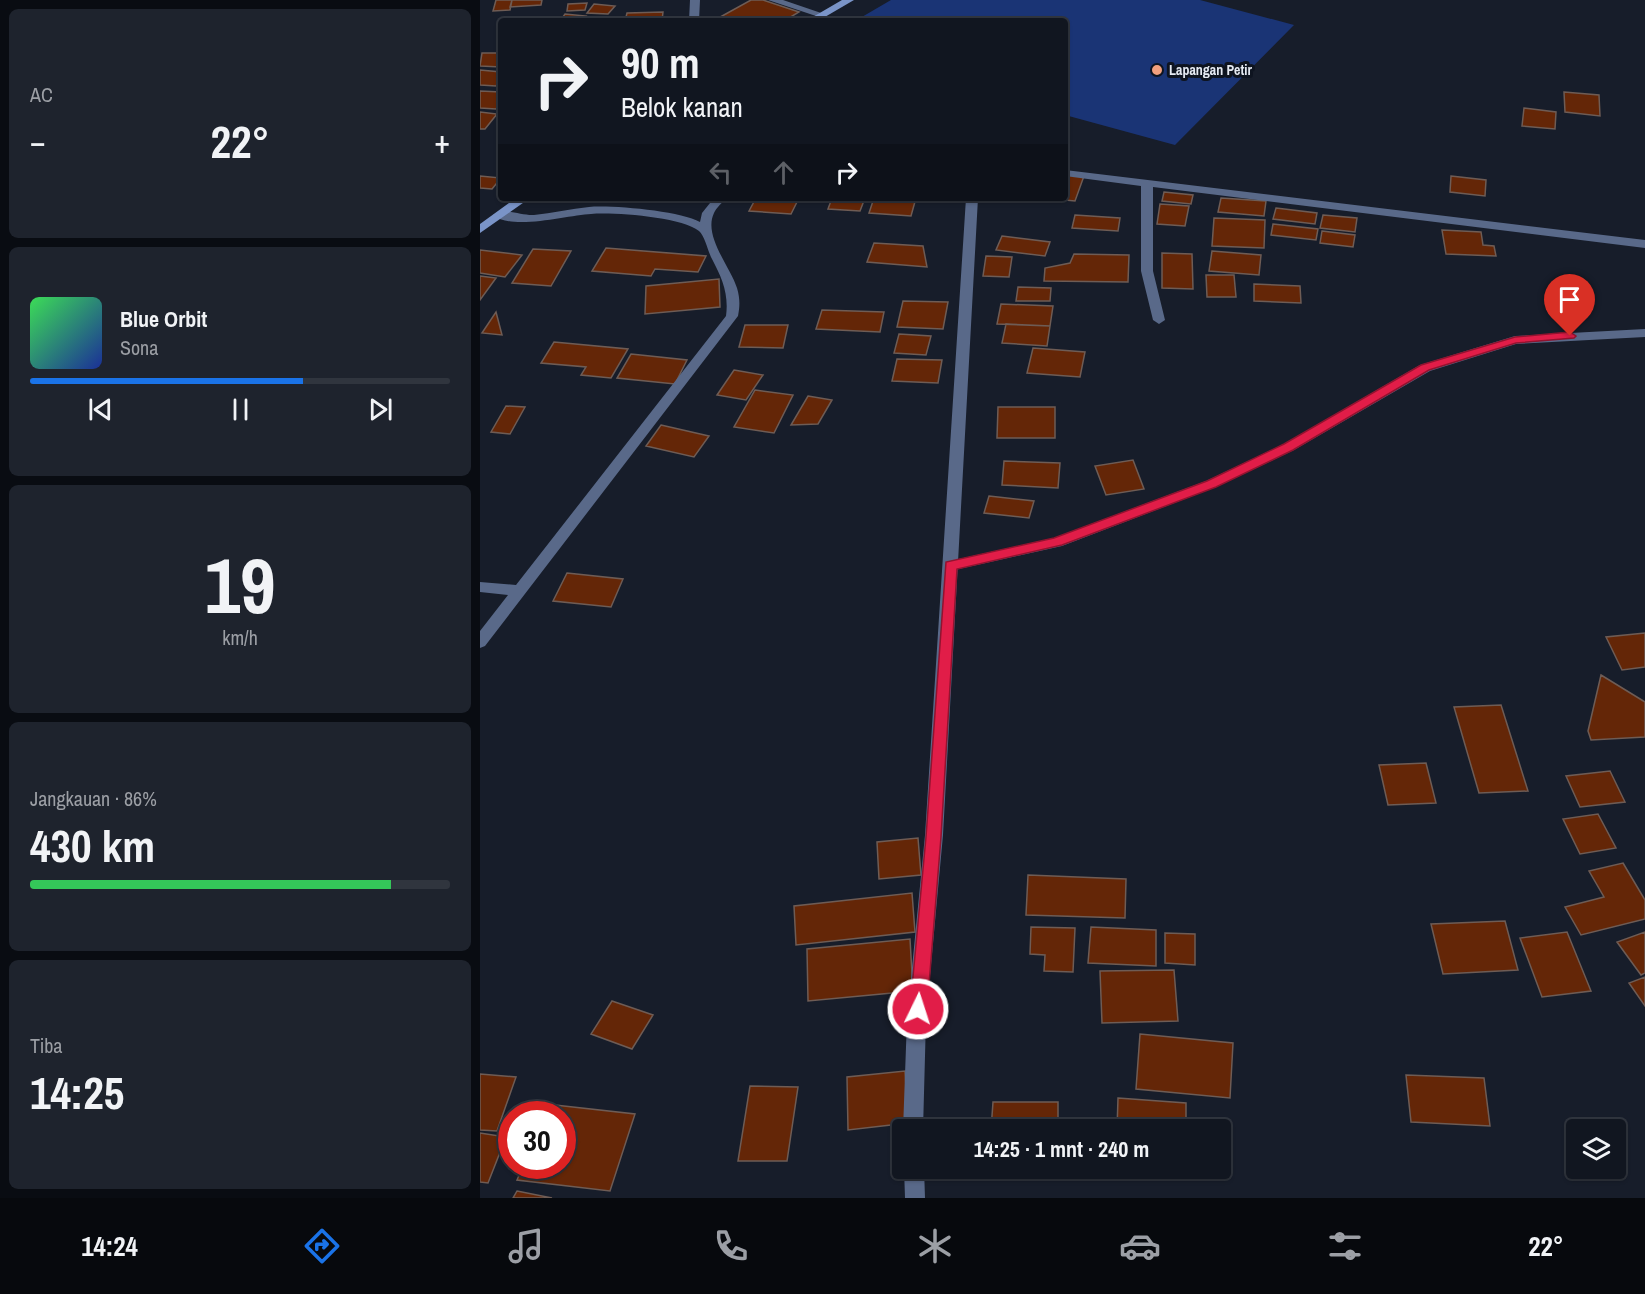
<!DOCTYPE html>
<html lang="id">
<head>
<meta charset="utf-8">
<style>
  body { margin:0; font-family:"Archivo Narrow",sans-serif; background:#1e232d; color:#f1f3f6; height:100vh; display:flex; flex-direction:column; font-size:22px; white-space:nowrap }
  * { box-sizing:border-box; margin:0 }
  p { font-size:20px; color:#9c9fa5 }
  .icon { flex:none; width:33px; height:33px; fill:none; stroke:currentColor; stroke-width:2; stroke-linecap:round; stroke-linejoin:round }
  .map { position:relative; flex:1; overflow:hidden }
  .drawer { display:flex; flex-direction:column; gap:9px; padding:9px; background:#090c12; width:480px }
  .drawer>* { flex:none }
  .hud { position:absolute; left:18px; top:18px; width:570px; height:183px; border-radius:6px; box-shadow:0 2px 4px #0004,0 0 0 2px #30353e; background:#111620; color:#f1f3f6; overflow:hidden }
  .fabs { position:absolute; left:1086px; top:1119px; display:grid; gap:12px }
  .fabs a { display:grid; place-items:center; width:60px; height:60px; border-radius:6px; background:#111620; box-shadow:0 2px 4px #0004,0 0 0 2px #30353e; font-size:30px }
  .speed { position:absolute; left:18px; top:1101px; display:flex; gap:12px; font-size:30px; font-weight:700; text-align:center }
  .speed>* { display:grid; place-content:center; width:78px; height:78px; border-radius:50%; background:#111620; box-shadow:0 2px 4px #0004,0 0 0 2px #30353e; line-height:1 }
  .speed .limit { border:9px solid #d22; background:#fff; color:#111 }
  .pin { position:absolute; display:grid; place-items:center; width:51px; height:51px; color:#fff; margin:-62px -26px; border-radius:50% 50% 50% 0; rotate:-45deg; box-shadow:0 0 6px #0007 }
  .pin .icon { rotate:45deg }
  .me { position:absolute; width:66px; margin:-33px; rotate:4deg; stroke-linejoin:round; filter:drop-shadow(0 0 4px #0008) }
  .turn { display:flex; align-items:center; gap:21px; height:126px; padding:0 24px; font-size:27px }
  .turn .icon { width:78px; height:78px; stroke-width:2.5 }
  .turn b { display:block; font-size:42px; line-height:51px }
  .lanes { display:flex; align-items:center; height:57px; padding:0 24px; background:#0003; justify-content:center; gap:30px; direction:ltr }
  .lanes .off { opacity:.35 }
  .big { font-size:45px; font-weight:700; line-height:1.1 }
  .drawer .card { flex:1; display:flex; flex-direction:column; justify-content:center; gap:9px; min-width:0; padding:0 21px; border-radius:9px; background:#1e232d }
  .drawer .dial { align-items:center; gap:0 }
  .dial b { font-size:78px; line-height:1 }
  .song { display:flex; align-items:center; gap:18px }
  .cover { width:72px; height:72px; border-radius:9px; background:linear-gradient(135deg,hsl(130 70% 55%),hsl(230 70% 35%)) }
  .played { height:6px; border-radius:3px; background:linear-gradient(90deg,#1a73e8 65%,#30353e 65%) }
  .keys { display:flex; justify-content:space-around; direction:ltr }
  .heat { display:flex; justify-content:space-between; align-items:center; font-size:33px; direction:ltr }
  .charge { height:9px; border-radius:4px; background:linear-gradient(90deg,#34c759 86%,#30353e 0) }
  .trip { position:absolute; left:412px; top:1119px; width:339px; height:60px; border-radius:6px; background:#111620; box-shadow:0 2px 4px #0004,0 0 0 2px #30353e; font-weight:700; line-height:60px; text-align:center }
  .dock { display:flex; height:96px; justify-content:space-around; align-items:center; background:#07090d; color:#9c9fa5 }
  .dock .icon { width:42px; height:42px }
  .dock .selected { color:#1a73e8 }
  .dock b { font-size:27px; color:#f1f3f6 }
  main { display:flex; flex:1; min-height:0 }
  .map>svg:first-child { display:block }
</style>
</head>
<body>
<main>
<section class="drawer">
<div class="card"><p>AC</p>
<div class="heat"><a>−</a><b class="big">22°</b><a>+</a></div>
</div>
<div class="card">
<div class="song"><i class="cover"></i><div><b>Blue Orbit</b><p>Sona</p></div></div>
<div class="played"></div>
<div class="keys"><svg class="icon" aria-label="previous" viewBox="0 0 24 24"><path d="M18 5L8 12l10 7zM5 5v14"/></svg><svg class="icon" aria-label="pause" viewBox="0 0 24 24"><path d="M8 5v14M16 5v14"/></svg><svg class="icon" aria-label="next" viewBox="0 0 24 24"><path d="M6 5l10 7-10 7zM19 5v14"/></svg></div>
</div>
<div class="card dial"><b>19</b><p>km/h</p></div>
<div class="card"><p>Jangkauan · 86%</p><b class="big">430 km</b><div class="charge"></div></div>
<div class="card"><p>Tiba</p><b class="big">14:25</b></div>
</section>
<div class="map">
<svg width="1165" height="1198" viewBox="0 0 1165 1198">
  <rect width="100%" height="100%" fill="#171d2a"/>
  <!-- green -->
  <path fill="#1a3475" d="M 411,0 L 720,0 L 814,25 L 695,145 L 585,115 L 585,21 L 375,21 Z"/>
  <!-- building -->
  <path fill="#642607" stroke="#6e5c55" stroke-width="1.5" d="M 16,0 L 32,0 L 30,10 L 13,11 Z
    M 32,0 L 62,0 L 61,5 L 30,7 Z
    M 271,0 L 283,0 L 319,12 L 304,21 L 233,21 Z
    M 107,3 L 105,10 L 87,11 L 88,4 Z
    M 114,4 L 135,6 L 128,14 L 107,13 Z
    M 183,12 L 182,21 L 145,21 L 147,13 Z
    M 85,14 L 106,16 L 102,21 L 80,21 Z
    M 2,53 L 21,53 L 21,67 L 0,66 Z
    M 0,70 L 21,72 L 21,78 L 16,86 L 0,85 Z
    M 0,91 L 21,92 L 21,102 L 16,109 L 0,108 Z
    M 1084,92 L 1119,95 L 1120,116 L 1085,112 Z
    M 1044,108 L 1076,112 L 1075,129 L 1042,126 Z
    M 0,112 L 17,114 L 5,129 L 0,129 Z
    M 585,174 L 604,176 L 595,201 L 564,198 L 585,198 Z
    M 0,176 L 21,178 L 12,189 L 0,188 Z
    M 971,176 L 1006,180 L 1005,196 L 970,192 Z
    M 684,192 L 713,195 L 711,204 L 682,201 Z
    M 185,198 L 233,198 L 232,201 Z
    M 276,198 L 319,198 L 311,214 L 269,211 Z
    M 352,198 L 385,198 L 380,211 L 348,209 Z
    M 394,198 L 436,198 L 431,216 L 389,213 Z
    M 741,198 L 786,201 L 784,216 L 738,212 Z
    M 680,204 L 709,206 L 705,226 L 677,224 Z
    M 796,208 L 837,213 L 835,224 L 793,219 Z
    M 595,215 L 640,218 L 638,231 L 592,228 Z
    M 843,215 L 877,218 L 875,232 L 840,228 Z
    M 734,218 L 785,220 L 784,248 L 732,246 Z
    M 793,224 L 838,229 L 836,240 L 791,235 Z
    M 962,230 L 1001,232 L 1003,245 L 1014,246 L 1016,256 L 966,254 Z
    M 842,231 L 875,235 L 873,247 L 840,243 Z
    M 522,236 L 570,242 L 565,256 L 516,250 Z
    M 394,243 L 443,246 L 447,267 L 387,262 Z
    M 126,248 L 226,256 L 218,272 L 175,269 L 171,276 L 112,271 Z
    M 53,249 L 91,251 L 71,286 L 32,283 Z
    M 0,250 L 42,255 L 25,277 L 0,273 Z
    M 732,251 L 781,255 L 779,275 L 729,271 Z
    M 682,253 L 712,254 L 713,289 L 682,288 Z
    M 594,254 L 649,255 L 648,282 L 564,281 L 565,268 L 590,263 Z
    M 506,256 L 532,257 L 529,277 L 503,276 Z
    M 726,275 L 754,275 L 756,297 L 727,297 Z
    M 0,276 L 16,278 L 0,300 Z
    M 239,279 L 240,307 L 165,314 L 166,286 Z
    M 774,284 L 820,286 L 821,303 L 774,301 Z
    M 538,287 L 571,288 L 570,301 L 536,301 Z
    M 423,301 L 468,302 L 463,329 L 417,327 Z
    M 521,304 L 573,306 L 570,326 L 517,324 Z
    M 342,310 L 404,312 L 400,332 L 336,329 Z
    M 16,312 L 22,335 L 2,333 Z
    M 526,324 L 570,326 L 567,346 L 522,343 Z
    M 265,325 L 308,325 L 303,348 L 259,347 Z
    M 419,334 L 451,336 L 446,355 L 414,353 Z
    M 74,342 L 148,349 L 131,378 L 101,375 L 106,367 L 61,363 Z
    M 553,348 L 605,352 L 600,377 L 547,373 Z
    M 151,354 L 207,360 L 195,384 L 137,378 Z
    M 417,359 L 462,360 L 458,383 L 412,381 Z
    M 254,370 L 283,375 L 266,400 L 237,395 Z
    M 275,390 L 313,395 L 294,433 L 254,427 Z
    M 328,396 L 352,400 L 338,424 L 311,425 Z
    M 26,406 L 45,407 L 30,434 L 11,432 Z
    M 518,407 L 575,407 L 575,438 L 517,438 Z
    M 181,425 L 229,436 L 214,457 L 166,446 Z
    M 653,460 L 664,489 L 626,495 L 615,466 Z
    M 524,461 L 580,463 L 578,488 L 522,485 Z
    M 509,496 L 554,501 L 549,518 L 504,513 Z
    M 87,573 L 143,579 L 131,607 L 73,601 Z
    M 1165,633 L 1165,667 L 1142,670 L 1126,637 Z
    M 1121,675 L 1165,702 L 1165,737 L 1111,740 L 1108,731 Z
    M 1021,705 L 1048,791 L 999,793 L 974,707 Z
    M 946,763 L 956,803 L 908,805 L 899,765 Z
    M 1130,771 L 1145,802 L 1100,807 L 1086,776 Z
    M 1118,814 L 1136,848 L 1100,854 L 1083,819 Z
    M 438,838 L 441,875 L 399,879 L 397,842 Z
    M 1143,863 L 1165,900 L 1165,919 L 1101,935 L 1085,907 L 1124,897 L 1109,871 Z
    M 548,875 L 646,879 L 645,918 L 546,915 Z
    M 432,893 L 435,932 L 316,945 L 314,906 Z
    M 1025,921 L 1038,970 L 963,974 L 951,924 Z
    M 551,927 L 595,928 L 593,972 L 564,971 L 565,955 L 550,954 Z
    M 611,927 L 676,930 L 676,966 L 608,963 Z
    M 1087,932 L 1111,991 L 1062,997 L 1040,938 Z
    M 1165,932 L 1165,973 L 1161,975 L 1137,942 Z
    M 685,933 L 715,934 L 715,965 L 685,963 Z
    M 430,939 L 433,991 L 328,1001 L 327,949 Z
    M 694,970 L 698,1021 L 622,1023 L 620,971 Z
    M 1165,977 L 1165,1006 L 1149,983 Z
    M 132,1001 L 173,1015 L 152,1049 L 111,1034 Z
    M 660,1034 L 753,1043 L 750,1098 L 656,1089 Z
    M 425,1071 L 428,1123 L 368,1130 L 367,1077 Z
    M 0,1074 L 36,1077 L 17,1131 L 0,1130 Z
    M 926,1075 L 1004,1078 L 1010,1126 L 931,1122 Z
    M 270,1086 L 318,1087 L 307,1161 L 258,1161 Z
    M 638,1098 L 706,1103 L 706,1130 L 637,1130 Z
    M 513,1102 L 578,1102 L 578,1130 L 511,1130 Z
    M 66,1104 L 155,1114 L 130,1191 L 37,1180 L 43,1166 L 82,1166 L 82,1114 L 62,1114 Z
    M 0,1133 L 26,1137 L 8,1183 L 0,1182 Z
    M 37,1191 L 72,1198 L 33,1198 Z"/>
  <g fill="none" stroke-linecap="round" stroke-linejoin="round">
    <!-- service -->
    <path fill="#596989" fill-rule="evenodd" d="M 1165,329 L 1165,337 L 1036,344 L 950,371 L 814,450 L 736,487 L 582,546 L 470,571 L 463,566 L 470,561 L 574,538 L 726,481 L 804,444 L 940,365 L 1035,336 Z"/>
    <!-- minor -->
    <path fill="#596989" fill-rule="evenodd" d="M 210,0 L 220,0 L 219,21 L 209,21 Z
      M 288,0 L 303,0 L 347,15 L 339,17 Z
      M 585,170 L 1165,240 L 1165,248 L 673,187 L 673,271 L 685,320 L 679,324 L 673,320 L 661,271 L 661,186 L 585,176 Z
      M 234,198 L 246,198 C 242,203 236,208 234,213 C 223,236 250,266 257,288 C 260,298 260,306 258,316 L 5,646 L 0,648 L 0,631 L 28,595 L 0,592 L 0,582 L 36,585 L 246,316 C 249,294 242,278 232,259 C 228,252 225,236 219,231 C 201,217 134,212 111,214 C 88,215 32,231 13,215 C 23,207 42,216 54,215 C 72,213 91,209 109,207 C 133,205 200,211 220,222 L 222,213 Z
      M 486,198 L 498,198 L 463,835 L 446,1019 L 443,1130 L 423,1130 L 427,1019 L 445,835 Z
      M 424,1168 L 444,1168 L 445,1198 L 425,1198 Z"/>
    <!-- secondary -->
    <path fill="#7a94c8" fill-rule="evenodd" d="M 362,0 L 374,0 L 338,21 L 326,21 Z
      M 36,198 L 50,198 L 0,233 L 0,224 Z"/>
  </g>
  <!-- route -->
  <path fill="#e11d48" stroke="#92132f" stroke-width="1.5" d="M 1090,332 L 1096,336 L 1094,338 L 1036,343 L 949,370 L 813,450 L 736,487 L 582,545 L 477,569 L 461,837 L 447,1009 L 444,1014 L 438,1016 L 432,1014 L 430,1009 L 446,837 L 466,562 L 574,538 L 727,481 L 804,444 L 941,365 L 1035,337 Z"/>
  <!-- markers -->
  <circle fill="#f2a07e" stroke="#0e1420" stroke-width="2" cx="677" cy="70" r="6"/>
  <g text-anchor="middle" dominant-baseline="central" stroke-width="6" stroke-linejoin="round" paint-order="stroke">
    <!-- far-poi labels -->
    <g font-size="14" font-weight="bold" fill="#e5eaf3" stroke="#0e1420" text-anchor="start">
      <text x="689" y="70">Lapangan Petir</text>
    </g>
  </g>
</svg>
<div class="fabs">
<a><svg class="icon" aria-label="layers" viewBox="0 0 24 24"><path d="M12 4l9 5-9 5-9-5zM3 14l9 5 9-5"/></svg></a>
</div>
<div class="speed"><div class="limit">30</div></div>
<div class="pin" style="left:1090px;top:336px;background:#d93025"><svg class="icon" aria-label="arrive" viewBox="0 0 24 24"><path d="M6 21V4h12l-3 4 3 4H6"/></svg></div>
<svg class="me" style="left:438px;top:1009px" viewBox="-20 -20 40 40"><circle r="17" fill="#e11d48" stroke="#fff" stroke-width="3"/><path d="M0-11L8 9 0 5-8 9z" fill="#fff"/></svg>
<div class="trip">14:25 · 1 mnt · 240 m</div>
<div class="hud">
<div class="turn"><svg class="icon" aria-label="right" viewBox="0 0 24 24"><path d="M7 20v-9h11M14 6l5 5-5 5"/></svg><div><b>90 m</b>Belok kanan</div></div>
<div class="lanes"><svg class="icon off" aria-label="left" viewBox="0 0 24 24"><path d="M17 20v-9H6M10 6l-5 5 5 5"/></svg><svg class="icon off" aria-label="ahead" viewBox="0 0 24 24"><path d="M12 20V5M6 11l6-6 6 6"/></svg><svg class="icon" aria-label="right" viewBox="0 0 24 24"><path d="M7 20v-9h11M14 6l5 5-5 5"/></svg></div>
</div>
</div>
</main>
<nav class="dock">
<b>14:24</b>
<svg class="icon selected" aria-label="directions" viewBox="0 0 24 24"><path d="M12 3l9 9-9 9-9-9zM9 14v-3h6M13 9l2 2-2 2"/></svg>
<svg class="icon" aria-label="music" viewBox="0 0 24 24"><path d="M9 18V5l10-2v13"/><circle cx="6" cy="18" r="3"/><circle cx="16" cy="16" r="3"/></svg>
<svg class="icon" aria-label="phone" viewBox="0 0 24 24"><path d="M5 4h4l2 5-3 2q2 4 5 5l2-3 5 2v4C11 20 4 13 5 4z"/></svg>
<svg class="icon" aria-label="climate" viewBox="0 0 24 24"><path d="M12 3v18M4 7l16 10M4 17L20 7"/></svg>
<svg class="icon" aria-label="car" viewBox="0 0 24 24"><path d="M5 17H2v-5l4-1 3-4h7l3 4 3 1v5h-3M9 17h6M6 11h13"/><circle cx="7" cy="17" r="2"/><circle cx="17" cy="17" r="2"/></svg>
<svg class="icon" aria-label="filters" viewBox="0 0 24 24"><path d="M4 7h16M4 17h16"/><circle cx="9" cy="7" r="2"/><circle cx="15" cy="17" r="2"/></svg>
<b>22°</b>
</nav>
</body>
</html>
